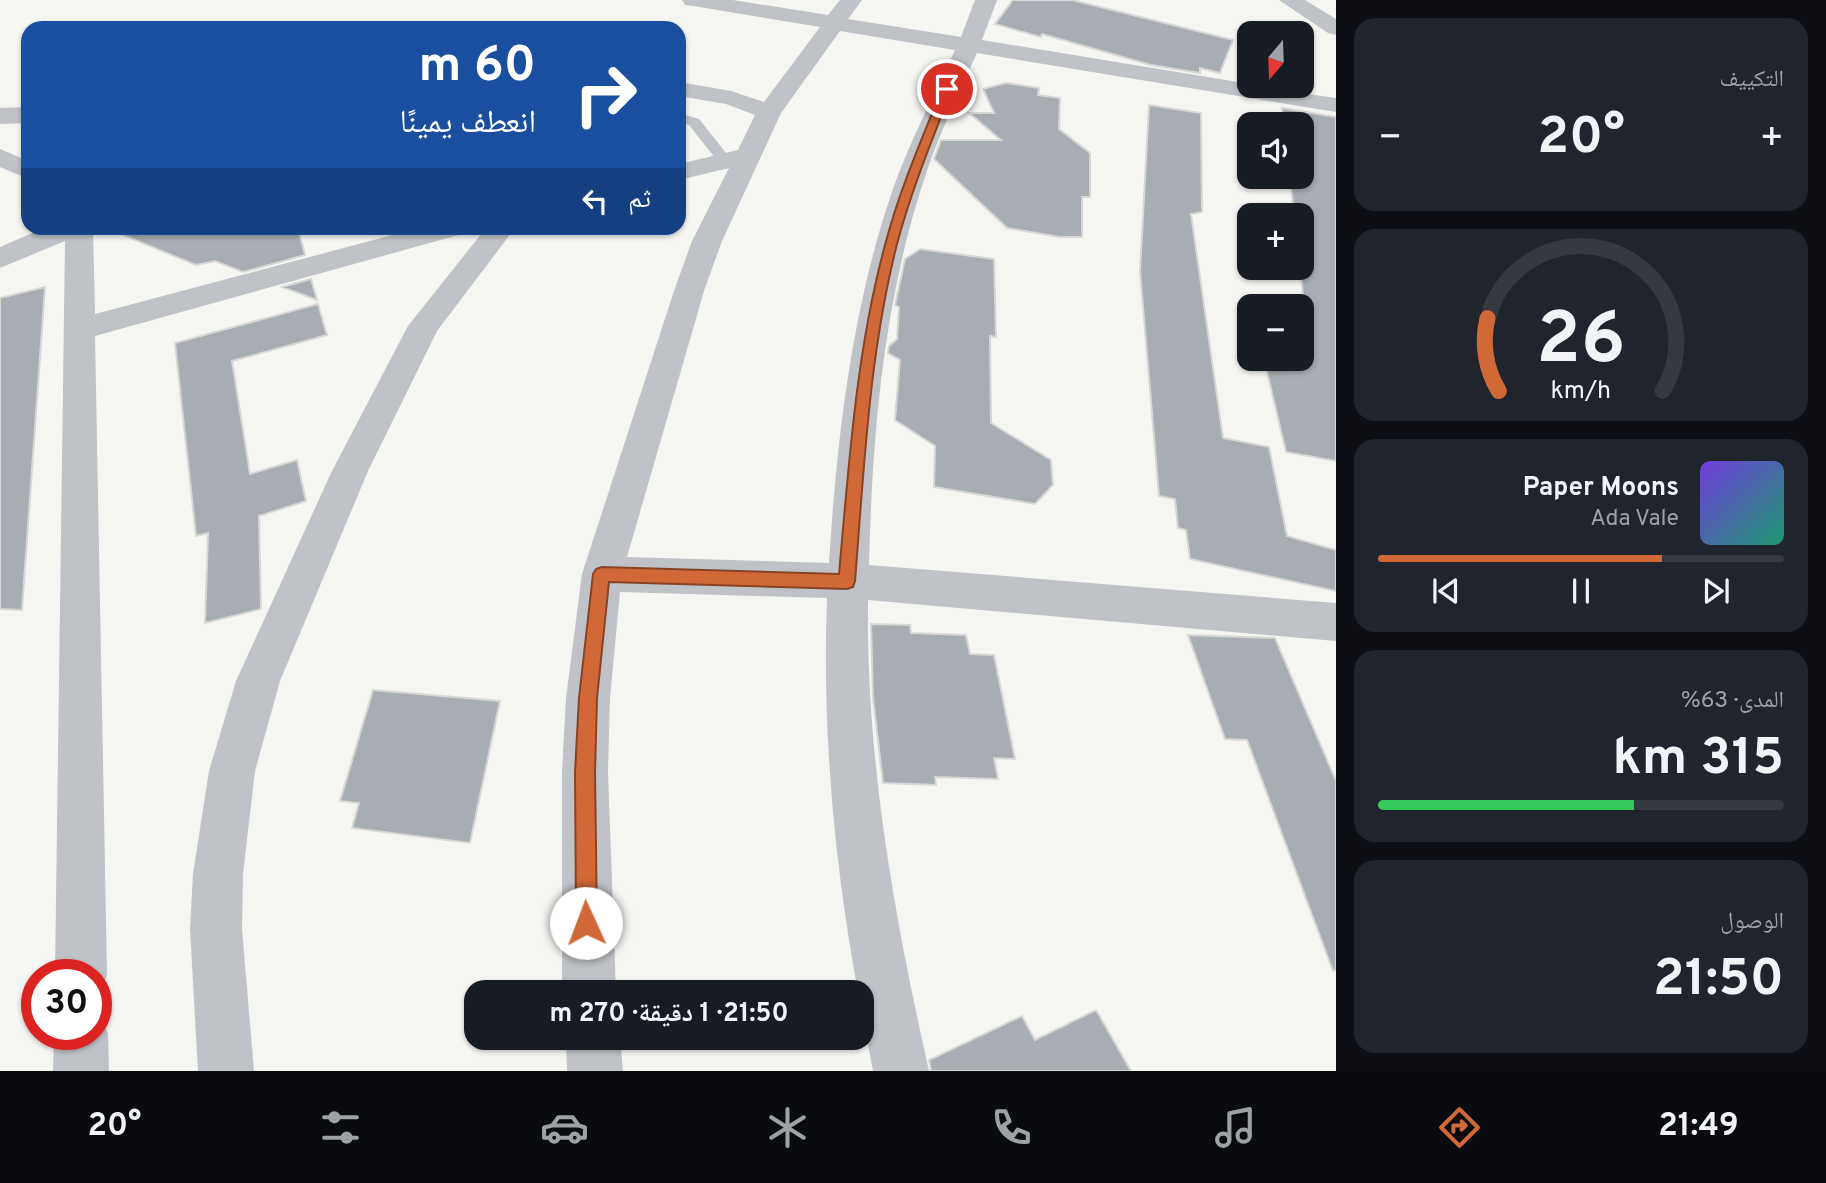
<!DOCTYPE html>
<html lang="ar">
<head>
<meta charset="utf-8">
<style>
  body { margin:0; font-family:Overpass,"Noto Naskh Arabic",sans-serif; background:#20242c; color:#f1f3f6; direction:rtl; height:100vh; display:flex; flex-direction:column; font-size:26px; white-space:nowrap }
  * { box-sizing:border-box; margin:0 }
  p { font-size:23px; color:#9ea1a6 }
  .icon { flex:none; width:38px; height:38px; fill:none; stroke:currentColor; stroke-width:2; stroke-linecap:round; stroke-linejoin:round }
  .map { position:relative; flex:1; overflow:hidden; direction:ltr }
  .panel { display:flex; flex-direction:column; gap:18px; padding:18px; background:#0d0f14; width:490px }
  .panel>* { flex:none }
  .top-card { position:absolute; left:21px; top:21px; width:665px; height:214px; border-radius:21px; box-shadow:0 2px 5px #0004; direction:rtl; background:#1a4fa0; color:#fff; overflow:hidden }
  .needle { width:46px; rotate:199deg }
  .controls { position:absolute; left:1237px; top:21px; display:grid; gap:14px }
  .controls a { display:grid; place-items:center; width:77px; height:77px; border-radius:14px; background:#171b24; box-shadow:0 2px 5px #0004; font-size:35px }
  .speed { position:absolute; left:21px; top:959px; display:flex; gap:14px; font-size:35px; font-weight:700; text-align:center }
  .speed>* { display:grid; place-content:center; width:91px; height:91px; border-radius:50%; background:#171b24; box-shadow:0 2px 5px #0004; line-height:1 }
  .speed .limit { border:10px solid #d22; background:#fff; color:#111 }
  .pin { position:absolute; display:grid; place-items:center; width:60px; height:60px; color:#fff; margin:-30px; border:4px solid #fff; border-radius:50%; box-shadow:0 2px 7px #0007 }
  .me { position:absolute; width:77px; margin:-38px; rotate:358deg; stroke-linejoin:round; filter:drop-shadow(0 0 5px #0008) }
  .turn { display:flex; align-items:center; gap:24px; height:147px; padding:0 35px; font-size:32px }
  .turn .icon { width:91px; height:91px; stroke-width:2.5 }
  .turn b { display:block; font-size:49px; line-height:60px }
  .then { display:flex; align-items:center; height:66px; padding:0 35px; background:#0003; gap:14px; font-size:26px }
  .big { font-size:52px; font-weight:700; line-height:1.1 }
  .panel .widget { flex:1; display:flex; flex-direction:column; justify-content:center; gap:10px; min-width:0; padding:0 24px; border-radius:21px; background:#20242c }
  .panel .dial { align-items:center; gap:0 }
  .dial svg { height:182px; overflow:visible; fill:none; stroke:#363941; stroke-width:7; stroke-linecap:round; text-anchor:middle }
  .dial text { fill:#f1f3f6; stroke:none }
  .song { display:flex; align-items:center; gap:21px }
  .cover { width:84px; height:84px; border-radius:10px; background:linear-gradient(135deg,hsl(260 70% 55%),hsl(160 70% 35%)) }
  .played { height:7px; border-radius:4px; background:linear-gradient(90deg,#d06837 70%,#363941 70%) }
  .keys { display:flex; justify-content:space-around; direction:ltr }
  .heat { display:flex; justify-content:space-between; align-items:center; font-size:38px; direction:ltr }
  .charge { height:10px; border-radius:5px; background:linear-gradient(90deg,#34c759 63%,#363941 0) }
  .trip { position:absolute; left:464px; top:980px; width:410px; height:70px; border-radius:21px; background:#171b24; box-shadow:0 2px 5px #0004; font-weight:700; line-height:70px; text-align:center; direction:rtl }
  .tabs { display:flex; height:112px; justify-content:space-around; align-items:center; background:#090b0e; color:#9ea1a6 }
  .tabs .icon { width:49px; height:49px }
  .tabs .selected { color:#d06837 }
  .tabs b { font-size:32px; color:#f1f3f6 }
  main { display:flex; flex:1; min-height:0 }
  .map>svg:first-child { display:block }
</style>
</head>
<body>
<main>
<section class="panel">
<div class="widget"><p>التكييف</p>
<div class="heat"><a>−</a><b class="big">20°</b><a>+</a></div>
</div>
<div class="widget dial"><svg viewBox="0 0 100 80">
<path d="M14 69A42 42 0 1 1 86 69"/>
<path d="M14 69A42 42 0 0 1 9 37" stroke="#d06837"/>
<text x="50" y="56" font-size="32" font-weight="700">26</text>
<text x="50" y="72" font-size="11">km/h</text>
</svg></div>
<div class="widget">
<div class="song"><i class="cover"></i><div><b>Paper Moons</b><p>Ada Vale</p></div></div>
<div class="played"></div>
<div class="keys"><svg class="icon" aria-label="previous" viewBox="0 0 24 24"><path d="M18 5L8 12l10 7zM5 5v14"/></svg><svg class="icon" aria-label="pause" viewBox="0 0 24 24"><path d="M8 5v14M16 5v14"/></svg><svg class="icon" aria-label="next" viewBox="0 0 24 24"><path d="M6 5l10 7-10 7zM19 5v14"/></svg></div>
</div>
<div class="widget"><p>المدى · 63%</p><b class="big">315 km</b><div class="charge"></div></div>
<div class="widget"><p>الوصول</p><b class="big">21:50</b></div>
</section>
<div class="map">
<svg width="1336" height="1071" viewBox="0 0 1336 1071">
  <rect width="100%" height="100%" fill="#f5f5f2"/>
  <!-- building -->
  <path fill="#a7adb2" stroke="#d7d7d5" stroke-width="2" d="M 1013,0 L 1072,0 L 1233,40 L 1220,73 L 1200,68 L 1200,73 L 1151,65 L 1042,34 L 1041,37 L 995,24 Z
    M 1006,83 L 1039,88 L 1038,95 L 1060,98 L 1059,129 L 1090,153 L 1090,197 L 1082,197 L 1082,237 L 1060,237 L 1007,228 L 934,159 L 941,140 L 1001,140 L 969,113 L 994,113 L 983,89 Z
    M 1149,105 L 1201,113 L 1202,212 L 1191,214 L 1223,438 L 1269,447 L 1287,536 L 1336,550 L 1336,591 L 1190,559 L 1186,530 L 1178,528 L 1175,499 L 1159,496 L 1140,271 Z
    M 1282,108 L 1336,117 L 1336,461 L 1286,452 L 1264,359 L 1302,359 L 1302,312 L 1305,313 L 1300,268 L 1302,215 L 1294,215 L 1290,177 L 1302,177 L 1302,124 L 1284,124 Z
    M 106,228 L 298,228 L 305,255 L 243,272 L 215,261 L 196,265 Z
    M 920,249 L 994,259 L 996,337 L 990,336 L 991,423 L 1051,460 L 1053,485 L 1035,504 L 934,487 L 935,446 L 895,420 L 900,360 L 888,353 L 889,346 L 897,339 L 899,307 L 895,305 L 905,259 Z
    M 311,279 L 317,300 L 282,287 Z
    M 45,287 L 22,610 L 0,609 L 0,298 Z
    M 318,304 L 327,335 L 232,361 L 250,474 L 297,460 L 306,501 L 259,516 L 261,609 L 205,623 L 208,533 L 196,536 L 175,343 Z
    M 871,624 L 910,625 L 911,633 L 966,635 L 970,654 L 994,655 L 1015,759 L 994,758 L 998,779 L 935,777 L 936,785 L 883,783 L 873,698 Z
    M 1188,635 L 1275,638 L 1336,781 L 1336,970 L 1333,971 L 1247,740 L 1225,739 Z
    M 373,690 L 500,701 L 470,843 L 352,828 L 359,803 L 340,801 Z
    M 1096,1010 L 1131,1071 L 931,1071 L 929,1060 L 1022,1016 L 1035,1040 Z"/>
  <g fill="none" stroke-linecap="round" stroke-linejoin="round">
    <!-- service -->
    <path fill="#bfc2c6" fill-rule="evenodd" d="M 679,113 L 699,119 L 730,158 L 732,161 L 730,164 L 720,164 L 689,125 L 679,122 Z"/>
    <!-- minor -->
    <path fill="#bfc2c6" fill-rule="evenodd" d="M 682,0 L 733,0 L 828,15 L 840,0 L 862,0 L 848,19 L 961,37 L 975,0 L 997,0 L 982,40 L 1250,84 L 1250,86 L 1336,98 L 1336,112 L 977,53 C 957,97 936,140 922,186 C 883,307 872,438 869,565 L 1336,603 L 1336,641 L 868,600 C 866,761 894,915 929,1071 L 873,1071 L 861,1008 L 861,992 L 858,992 C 834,861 822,731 827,598 L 620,592 L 610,698 L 608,772 L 616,992 L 562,992 L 562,772 L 566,698 L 582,574 L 674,291 L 692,241 L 729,168 L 679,180 L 679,164 L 738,150 L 755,115 L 726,104 L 679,96 L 679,82 L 731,91 L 764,102 L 820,27 L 693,6 L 685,5 ZM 840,31 L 955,50 C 934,95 911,139 894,186 C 852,306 837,436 829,563 L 627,557 L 704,291 L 722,241 L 781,113 Z
      M 28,107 L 28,123 L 0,124 L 0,108 Z
      M 0,149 L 28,161 L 28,179 L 0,167 Z
      M 44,228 L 93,228 L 95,314 L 419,228 L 466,228 L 462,234 L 95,336 L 107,975 L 100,994 L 96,995 L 96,975 L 55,975 L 65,241 L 0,268 L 0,247 Z
      M 486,228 L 515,228 L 437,331 L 368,471 L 280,681 L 255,771 L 243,874 L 242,929 L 254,1071 L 198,1071 L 190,929 L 193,874 L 209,771 L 236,681 L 332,471 L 408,326 Z
      M 96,1013 L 100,1015 L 108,1034 L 109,1071 L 53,1071 L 54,1034 L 96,1034 Z
      M 566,1038 L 620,1038 L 623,1071 L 567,1071 Z"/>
    <!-- tertiary -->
    <path fill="#bfc2c6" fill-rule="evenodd" d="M 1279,0 L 1305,0 L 1336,19 L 1336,35 L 1328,33 Z"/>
  </g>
  <!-- route -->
  <path fill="#d06837" stroke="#874424" stroke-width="2" d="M 947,86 L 952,89 C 932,140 911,191 897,244 C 869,354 864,469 855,581 L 853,587 L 847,589 L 609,582 L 597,698 L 595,772 L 597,923 L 594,930 L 586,933 L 579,930 L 576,923 L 575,772 L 579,698 L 593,574 L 596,569 L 602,567 L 839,574 C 849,464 856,352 885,245 C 899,191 921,141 942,89 Z"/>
</svg>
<div class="controls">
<a><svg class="needle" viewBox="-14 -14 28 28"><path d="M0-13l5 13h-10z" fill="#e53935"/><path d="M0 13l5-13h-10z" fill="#9ea1a6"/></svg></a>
<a><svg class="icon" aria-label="sound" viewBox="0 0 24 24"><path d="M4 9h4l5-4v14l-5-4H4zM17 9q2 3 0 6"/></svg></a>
<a>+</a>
<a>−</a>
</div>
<div class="speed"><div class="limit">30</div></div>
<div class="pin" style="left:947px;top:89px;background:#d93025"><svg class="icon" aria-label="arrive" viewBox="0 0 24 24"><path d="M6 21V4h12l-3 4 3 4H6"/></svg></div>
<svg class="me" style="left:586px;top:923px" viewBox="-20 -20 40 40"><circle r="19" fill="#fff"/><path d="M0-13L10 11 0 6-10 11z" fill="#d06837"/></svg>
<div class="trip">21:50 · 1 دقيقة · 270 m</div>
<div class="top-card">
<div class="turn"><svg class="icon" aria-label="right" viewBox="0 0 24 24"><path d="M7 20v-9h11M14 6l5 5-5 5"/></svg><div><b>60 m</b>انعطف يمينًا</div></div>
<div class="then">ثم<svg class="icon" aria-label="left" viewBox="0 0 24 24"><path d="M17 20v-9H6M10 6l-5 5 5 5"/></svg></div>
</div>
</div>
</main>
<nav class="tabs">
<b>21:49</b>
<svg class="icon selected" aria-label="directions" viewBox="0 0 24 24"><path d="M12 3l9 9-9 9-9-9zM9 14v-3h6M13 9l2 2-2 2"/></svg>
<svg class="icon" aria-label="music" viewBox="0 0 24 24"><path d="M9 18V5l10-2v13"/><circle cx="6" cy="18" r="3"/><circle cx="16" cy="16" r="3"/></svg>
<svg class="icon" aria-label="phone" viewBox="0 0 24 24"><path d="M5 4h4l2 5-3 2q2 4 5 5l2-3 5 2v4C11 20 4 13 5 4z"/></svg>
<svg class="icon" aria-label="climate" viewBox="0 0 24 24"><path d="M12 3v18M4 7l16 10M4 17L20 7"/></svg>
<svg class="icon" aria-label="car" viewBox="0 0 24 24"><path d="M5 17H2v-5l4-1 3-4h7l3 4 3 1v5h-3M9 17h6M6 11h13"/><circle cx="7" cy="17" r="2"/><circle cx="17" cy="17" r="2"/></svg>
<svg class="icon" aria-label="filters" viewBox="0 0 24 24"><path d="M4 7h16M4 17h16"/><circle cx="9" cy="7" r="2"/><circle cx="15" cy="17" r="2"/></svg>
<b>20°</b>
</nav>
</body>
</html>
